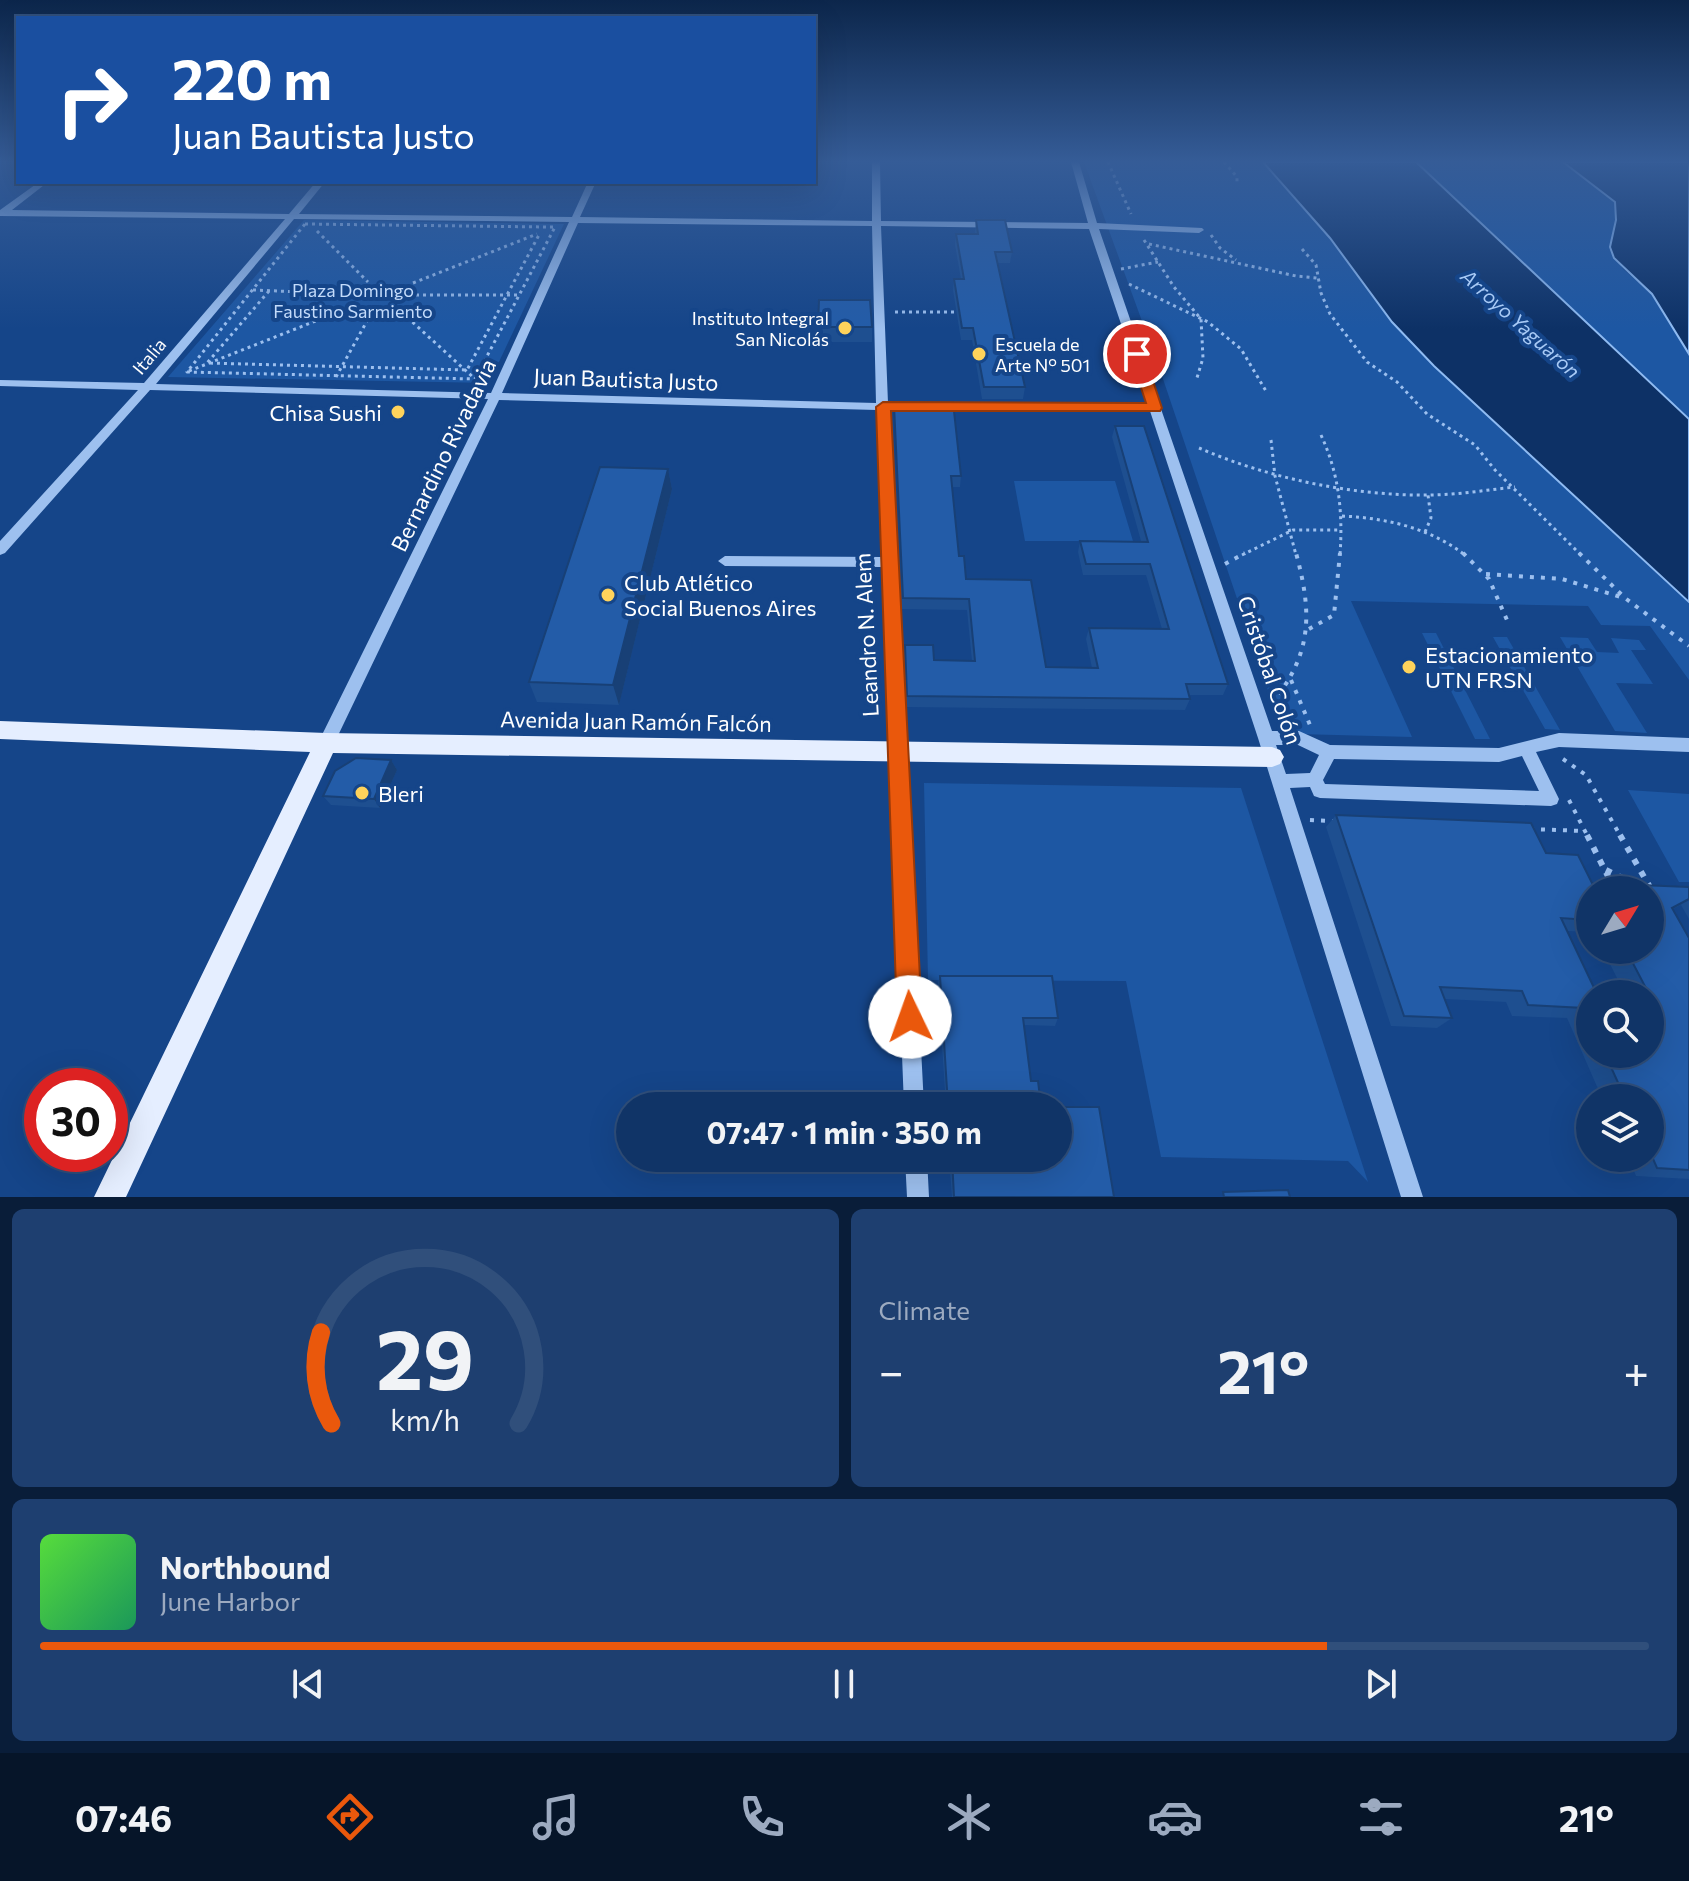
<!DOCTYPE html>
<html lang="en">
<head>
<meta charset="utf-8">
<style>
  body { margin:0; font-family:Commissioner,sans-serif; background:#1e3f70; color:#f1f3f6; height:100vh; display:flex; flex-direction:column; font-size:30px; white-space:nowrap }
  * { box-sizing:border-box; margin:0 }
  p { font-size:26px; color:#9caac0 }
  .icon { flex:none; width:44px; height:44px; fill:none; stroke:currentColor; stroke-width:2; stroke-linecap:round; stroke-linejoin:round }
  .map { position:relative; height:1197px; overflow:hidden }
  .side { display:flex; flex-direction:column; gap:12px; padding:12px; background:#091d39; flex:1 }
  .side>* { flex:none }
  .guide { position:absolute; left:16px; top:16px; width:800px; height:168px; border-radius:0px; box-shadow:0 8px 32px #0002,0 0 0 2px #304f7b; background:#1a4fa0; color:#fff; overflow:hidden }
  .needle { width:52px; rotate:52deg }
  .fabs { position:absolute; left:1576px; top:876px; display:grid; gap:16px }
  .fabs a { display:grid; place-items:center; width:88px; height:88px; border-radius:50%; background:#103467; box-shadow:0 8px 32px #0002,0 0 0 2px #304f7b; font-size:40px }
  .speed { position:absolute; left:24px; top:1068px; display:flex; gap:16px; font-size:40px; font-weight:700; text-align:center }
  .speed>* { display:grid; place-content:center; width:104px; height:104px; border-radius:50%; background:#103467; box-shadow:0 8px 32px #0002,0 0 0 2px #304f7b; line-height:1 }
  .speed .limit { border:12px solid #d22; background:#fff; color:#111 }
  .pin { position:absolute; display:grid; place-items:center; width:68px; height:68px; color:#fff; margin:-34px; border:4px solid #fff; border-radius:50%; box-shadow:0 2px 8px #0007 }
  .me { position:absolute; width:88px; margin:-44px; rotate:357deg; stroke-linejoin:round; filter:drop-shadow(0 0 6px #0008) }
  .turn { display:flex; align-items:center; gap:28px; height:168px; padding:0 24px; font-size:36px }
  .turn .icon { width:104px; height:104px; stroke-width:2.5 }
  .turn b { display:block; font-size:56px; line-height:68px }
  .big { font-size:60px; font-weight:700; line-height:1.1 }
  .side .card { flex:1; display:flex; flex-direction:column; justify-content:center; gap:12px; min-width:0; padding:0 28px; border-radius:12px; background:#1e3f70 }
  .side .dial { align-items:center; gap:0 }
  .dial svg { height:208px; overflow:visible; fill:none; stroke:#304f7b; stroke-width:7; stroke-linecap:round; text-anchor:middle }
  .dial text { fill:#f1f3f6; stroke:none }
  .song { display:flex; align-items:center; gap:24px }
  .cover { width:96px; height:96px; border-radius:12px; background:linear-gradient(135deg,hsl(110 70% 55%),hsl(150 70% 35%)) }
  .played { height:8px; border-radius:4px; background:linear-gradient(90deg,#ea580c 80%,#304f7b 80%) }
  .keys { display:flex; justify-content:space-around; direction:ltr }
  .heat { display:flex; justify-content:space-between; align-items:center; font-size:44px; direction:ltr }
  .side .tiles { flex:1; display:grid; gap:12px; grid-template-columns:1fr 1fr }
  .card:last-child { grid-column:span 2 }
  .trip { position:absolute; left:616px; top:1092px; width:456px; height:80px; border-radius:40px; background:#103467; box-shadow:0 8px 32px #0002,0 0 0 2px #304f7b; font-weight:700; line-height:80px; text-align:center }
  .dock { display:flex; height:128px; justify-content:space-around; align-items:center; background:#061529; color:#9caac0 }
  .dock .icon { width:56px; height:56px }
  .dock .on { color:#ea580c }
  .dock b { font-size:36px; color:#f1f3f6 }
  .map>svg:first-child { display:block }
</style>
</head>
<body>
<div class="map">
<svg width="1689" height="1197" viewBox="0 0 1689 1197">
  <rect width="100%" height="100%" fill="#154589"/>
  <!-- green -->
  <path fill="#1d57a3" d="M 1084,162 L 1263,162 L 1330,238 L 1392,322 L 1434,366 L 1689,602 L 1689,680 L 1650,626 L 1601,625 L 1588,606 L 1351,601 L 1412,737 L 1298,734 L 1279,723 L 1162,376 Z
    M 1416,162 L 1563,162 L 1615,202 L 1616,220 L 1610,247 L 1623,269 L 1652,294 L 1689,354 L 1689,419 Z
    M 304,220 L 564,224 L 489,383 L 168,377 Z
    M 1014,481 L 1115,481 L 1133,541 L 1025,541 Z
    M 1422,633 L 1436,633 L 1490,739 L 1475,739 Z
    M 1493,637 L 1507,637 L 1560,730 L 1545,729 Z
    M 1560,637 L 1588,638 L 1597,652 L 1619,653 L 1611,638 L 1639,640 L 1646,650 L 1631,650 L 1653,684 L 1616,683 L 1647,733 L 1615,731 Z
    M 924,783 L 1241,788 L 1368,1182 L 1348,1161 L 1161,1157 L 1126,981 L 928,980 Z
    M 1628,790 L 1689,794 L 1689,882 L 1679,882 Z"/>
  <!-- water -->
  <path fill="#0d3166" stroke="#8fbbf2" stroke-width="2" d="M 1263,162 L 1416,162 L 1689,419 L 1689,602 L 1434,366 L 1392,322 L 1330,238 Z
    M 1563,162 L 1689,162 L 1689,354 L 1652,294 L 1614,258 L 1610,247 L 1616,220 L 1615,202 Z"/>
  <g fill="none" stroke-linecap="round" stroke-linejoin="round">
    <!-- path-far2 -->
    <path stroke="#9dc0ef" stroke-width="3" stroke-dasharray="3 4" stroke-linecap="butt" d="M 1108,162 L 1131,214
      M 1224,162 L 1237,177 L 1237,185
      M 305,224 L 547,227 L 555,227 L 475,379 L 187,372 Z
      M 317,231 L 368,282
      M 1211,235 L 1220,248 L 1236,260
      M 1144,240 L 1174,287 L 1201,319 L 1203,358 L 1196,381
      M 1149,244 L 1296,276 L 1317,278
      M 1302,249 L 1316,265 L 1321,293 L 1330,314 L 1367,362 L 1397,382 L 1427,414 L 1475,445 L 1495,470 L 1581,555
      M 1121,269 L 1158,262
      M 413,283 L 537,234
      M 1129,284 L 1208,322 L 1241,349 L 1266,391
      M 253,290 L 351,294
      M 269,291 L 207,363 L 467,370 L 540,233
      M 416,295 L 521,295
      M 397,308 L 475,379
      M 895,312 L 956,312
      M 189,371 L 351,307
      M 336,377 L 372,312
      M 1321,435 C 1339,474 1343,512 1340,555
      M 1271,440 L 1275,476 L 1296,555
      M 1199,448 C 1268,478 1353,496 1428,495 C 1457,495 1486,490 1515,487
      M 1342,516 C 1386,518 1430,528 1465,555
      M 1425,532 L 1431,518 L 1428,495
      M 1242,555 L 1293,530 L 1341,530"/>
    <!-- path-far1 -->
    <path stroke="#9dc0ef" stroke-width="4" stroke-dasharray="4 7" stroke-linecap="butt" d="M 1463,553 L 1489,579 L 1507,620
      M 1579,553 L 1625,598 L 1689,646
      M 1225,564 L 1245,553
      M 1486,574 L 1562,579 L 1624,598
      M 1309,629 L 1334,615 L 1340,553
      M 1291,680 L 1310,725
      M 1272,703 C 1313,653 1312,612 1296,553
      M 1563,759 L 1586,775 L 1621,837
      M 1569,800 L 1588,837
      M 1310,820 L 1333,821
      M 1530,829 L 1584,831"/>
    <!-- path -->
    <path stroke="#9dc0ef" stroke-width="6" stroke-dasharray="6 8" stroke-linecap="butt" d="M 1587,835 L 1615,890
      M 1620,835 L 1651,889
      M 1606,870 L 1647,890"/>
    <!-- minor -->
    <path fill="#9dc0ef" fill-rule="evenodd" d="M 872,162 L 880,162 L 881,221 L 1088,223 L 1071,162 L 1079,162 L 1097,223 L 1202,228 L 1204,230 L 1199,233 L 1099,229 L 1272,731 L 1299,731 L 1330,745 L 1499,748 L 1559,733 L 1689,738 L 1689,752 L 1559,747 L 1536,752 L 1559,799 L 1557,804 L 1551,806 L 1320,798 L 1314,796 L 1310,787 L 1290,788 L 1423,1197 L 1401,1197 L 1258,738 L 1150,411 L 936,410 L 930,407 L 936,404 L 1148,404 L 1089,229 L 881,226 L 888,403 L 911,404 L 917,407 L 911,410 L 888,410 L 924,1106 L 904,1106 L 883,567 L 725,566 L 718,561 L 725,556 L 882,557 L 877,410 L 499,400 L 332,748 L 326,750 L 320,748 L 318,743 L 488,399 L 150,390 L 5,553 L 0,555 L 0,541 L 138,390 L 0,386 L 0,380 L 144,383 L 285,219 L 0,216 L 0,210 L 39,182 L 48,182 L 12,210 L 289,214 L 316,182 L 325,182 L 299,214 L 572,217 L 588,182 L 596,182 L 580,217 L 872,221 ZM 294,219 L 569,222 L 491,393 L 156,384 ZM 578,223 L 872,226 L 876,403 L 502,393 ZM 1276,745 L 1298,745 L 1319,755 L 1310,773 L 1286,774 ZM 1522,756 L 1539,791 L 1325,784 L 1323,780 L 1334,759 L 1499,762 Z
      M 905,1158 L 927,1158 L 929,1197 L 907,1197 Z"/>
    <!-- major -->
    <path fill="#e5eeff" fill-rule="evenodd" d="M 0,721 L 326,733 L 1272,747 L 1280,750 L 1284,757 L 1280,764 L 1272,767 L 333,753 L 126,1197 L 94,1197 L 310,752 L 0,739 Z"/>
  </g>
  <!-- wall -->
  <path fill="#1e4f90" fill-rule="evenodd" d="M 976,220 L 1012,252 L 1010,263 L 998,263 L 1025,387 L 1023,399 L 982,399 L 972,340 L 961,340 L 953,290 L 954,279 L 961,279 L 955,245 L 956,234 L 975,234 Z
    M 819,300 L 872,327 L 872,342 L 819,342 Z
    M 894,405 L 961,476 L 960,487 L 952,487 L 959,556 L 966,579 L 1046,667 L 1092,668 L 1086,639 L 1089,628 L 1162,629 L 1146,575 L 1083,575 L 1078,552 L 1080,541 L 1141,541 L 1112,437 L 1115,426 L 1228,684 L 1223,695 L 1189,695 L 1190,699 L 1185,710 L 906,707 L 904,656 L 905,645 L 934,660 L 972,661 L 967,610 L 902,609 Z
    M 668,469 L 672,489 L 619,705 L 537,702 L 529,682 Z
    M 391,760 L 397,770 L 380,808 L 331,805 L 323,796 Z
    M 1336,815 L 1546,853 L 1592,883 L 1689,887 L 1689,919 L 1681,905 L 1673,909 L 1689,938 L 1689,1179 L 1636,1176 L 1629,1158 L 1650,1158 L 1650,1098 L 1602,1098 L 1567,1018 L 1512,1016 L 1506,1002 L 1445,999 L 1452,1018 L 1437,1028 L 1391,1026 L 1326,827 ZM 1590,890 L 1650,950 L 1603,950 L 1625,994 L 1650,994 L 1650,1054 L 1590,1054 L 1590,994 L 1567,931 L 1590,932 Z
    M 940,976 L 1058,1018 L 1055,1026 L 1024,1025 L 1031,1081 L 1041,1106 L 946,1106 L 938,983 Z
    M 949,1158 L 1058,1158 L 1114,1197 L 952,1197 Z"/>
  <!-- shaded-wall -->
  <path fill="#184076" d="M 668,469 L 672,489 L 619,705 L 613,685 Z
    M 391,760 L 397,770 L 380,808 L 374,799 Z"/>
  <!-- building -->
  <path fill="#235ca8" stroke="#184076" stroke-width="2" d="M 976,220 L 1005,220 L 1012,252 L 995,252 L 1025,387 L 984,387 L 973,328 L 962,328 L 954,279 L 964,279 L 956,234 L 978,234 Z
    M 819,300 L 870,300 L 872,327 L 818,327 Z
    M 900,402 L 953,402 L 961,476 L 951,476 L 959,556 L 964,556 L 966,579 L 1031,580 L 1046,667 L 1098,668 L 1089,628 L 1169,629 L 1150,564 L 1086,564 L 1080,541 L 1148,542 L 1115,426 L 1144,426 L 1228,684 L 1186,684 L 1190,699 L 907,696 L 905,645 L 933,645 L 934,660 L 975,661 L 969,599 L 903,598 L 894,405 Z
    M 600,467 L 668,469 L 613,685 L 529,682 Z
    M 356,758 L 391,760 L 374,799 L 323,796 L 335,771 Z
    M 1336,815 L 1531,823 L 1546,853 L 1578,855 L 1592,883 L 1689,887 L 1689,899 L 1672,908 L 1689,938 L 1689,1170 L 1657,1168 L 1650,1152 L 1650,1098 L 1625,1098 L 1605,1054 L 1650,1054 L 1650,1012 L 1658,1012 L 1650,997 L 1650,994 L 1649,994 L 1626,950 L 1650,950 L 1650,890 L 1590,890 L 1590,920 L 1561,918 L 1597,994 L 1590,994 L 1590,1021 L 1584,1008 L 1528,1005 L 1522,991 L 1440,987 L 1452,1018 L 1404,1016 Z
    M 940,976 L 1052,976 L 1058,1018 L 1023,1018 L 1031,1081 L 1038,1081 L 1041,1106 L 948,1106 Z
    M 1058,1107 L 1099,1107 L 1114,1197 L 954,1197 L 952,1158 L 1058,1158 Z
    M 1288,1190 L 1290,1197 L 1224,1197 L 1223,1192 Z"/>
  <!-- sky -->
  <linearGradient id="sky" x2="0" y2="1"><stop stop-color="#0c264b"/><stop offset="0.49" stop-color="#355c97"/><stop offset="1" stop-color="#355c97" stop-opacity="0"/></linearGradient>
  <rect width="1689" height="329" fill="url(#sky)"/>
  <!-- route -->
  <path fill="#ea580c" stroke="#983908" stroke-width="2" d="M 1137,350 L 1144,354 L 1162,408 L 1160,411 L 891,411 L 922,1017 L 919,1026 L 910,1030 L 901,1026 L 897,1017 L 876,407 L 883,402 L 1146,403 L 1130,354 Z"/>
  <!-- markers -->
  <g fill="#ffd35b" stroke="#154589" stroke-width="3">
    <circle cx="845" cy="328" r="8"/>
    <circle cx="979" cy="354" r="8"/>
    <circle cx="398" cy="412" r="8"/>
    <circle cx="608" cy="595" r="8"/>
    <circle cx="1409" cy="667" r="8"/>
    <circle cx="362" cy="793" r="8"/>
  </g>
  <g text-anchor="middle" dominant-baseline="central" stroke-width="8" stroke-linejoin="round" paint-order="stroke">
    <!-- far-park labels -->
    <g font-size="18" fill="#c3dbfb" stroke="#154589">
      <text x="353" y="290">Plaza Domingo<tspan x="353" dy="21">Faustino Sarmiento</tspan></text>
    </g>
    <!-- far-poi labels -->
    <g font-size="18" fill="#fff" stroke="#154589" text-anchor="end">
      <text x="829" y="318">Instituto Integral<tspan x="829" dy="21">San Nicolás</tspan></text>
      <text x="995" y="344" text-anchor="start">Escuela de<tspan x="995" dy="21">Arte N° 501</tspan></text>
    </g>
    <!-- far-street labels -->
    <g font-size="18" fill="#fff" stroke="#154589">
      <text transform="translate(149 356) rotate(-50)">Italia</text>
    </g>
    <!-- far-water labels -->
    <g font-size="20" font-style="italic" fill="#a8caf6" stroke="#154589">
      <text transform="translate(1521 323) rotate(42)">Arroyo Yaguarón</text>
    </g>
    <!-- street labels -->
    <g font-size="22" fill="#fff" stroke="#154589">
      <text transform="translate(626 379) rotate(2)">Juan Bautista Justo</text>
      <text transform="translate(443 455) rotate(-64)">Bernardino Rivadavia</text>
      <text transform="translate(866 635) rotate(-93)">Leandro N. Alem</text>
      <text transform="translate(1270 670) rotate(71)">Cristóbal Colón</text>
      <text transform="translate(636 721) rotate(1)">Avenida Juan Ramón Falcón</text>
    </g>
    <!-- poi labels -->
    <g font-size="22" fill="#fff" stroke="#154589" text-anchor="start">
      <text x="382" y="412" text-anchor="end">Chisa Sushi</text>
      <text x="624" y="582">Club Atlético<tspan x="624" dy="25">Social Buenos Aires</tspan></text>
      <text x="1425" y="654">Estacionamiento<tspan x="1425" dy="25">UTN FRSN</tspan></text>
      <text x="378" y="793">Bleri</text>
    </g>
  </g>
</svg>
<div class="fabs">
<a><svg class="needle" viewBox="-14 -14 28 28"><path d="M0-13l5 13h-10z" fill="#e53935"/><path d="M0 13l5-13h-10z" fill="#9caac0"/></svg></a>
<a><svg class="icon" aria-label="search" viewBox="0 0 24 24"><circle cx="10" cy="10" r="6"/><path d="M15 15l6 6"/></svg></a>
<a><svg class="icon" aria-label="layers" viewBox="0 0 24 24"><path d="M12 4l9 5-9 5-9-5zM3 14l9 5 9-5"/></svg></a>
</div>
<div class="speed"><div class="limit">30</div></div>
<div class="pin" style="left:1137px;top:354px;background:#d93025"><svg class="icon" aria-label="arrive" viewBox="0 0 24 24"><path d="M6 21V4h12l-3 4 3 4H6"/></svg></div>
<svg class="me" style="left:910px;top:1017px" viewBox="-20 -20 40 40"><circle r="19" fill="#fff"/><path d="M0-13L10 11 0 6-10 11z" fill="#ea580c"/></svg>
<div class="trip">07:47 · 1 min · 350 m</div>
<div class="guide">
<div class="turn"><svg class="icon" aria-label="right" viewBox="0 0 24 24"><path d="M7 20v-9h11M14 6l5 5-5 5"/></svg><div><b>220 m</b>Juan Bautista Justo</div></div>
</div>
</div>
<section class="side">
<div class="tiles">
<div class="card dial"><svg viewBox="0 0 100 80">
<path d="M14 69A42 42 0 1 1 86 69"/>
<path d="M14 69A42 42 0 0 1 10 34" stroke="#ea580c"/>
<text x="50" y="56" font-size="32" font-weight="700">29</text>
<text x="50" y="72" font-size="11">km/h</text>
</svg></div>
<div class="card"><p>Climate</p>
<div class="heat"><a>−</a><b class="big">21°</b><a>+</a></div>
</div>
<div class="card">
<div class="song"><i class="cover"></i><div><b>Northbound</b><p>June Harbor</p></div></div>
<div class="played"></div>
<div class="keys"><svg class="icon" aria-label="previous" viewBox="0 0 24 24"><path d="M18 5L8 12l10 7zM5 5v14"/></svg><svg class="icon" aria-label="pause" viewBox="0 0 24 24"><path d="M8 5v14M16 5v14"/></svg><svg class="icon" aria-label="next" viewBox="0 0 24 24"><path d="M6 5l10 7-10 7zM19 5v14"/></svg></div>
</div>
</div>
</section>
<nav class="dock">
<b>07:46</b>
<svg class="icon on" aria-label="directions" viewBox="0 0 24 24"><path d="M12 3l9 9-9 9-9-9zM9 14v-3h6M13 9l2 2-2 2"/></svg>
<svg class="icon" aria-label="music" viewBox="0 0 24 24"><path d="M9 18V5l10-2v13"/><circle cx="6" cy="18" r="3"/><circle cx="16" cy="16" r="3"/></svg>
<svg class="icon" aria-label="phone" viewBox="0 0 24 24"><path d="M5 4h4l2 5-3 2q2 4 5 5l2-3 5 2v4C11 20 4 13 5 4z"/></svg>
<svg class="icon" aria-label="climate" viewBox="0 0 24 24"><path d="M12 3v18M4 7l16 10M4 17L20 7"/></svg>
<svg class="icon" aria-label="car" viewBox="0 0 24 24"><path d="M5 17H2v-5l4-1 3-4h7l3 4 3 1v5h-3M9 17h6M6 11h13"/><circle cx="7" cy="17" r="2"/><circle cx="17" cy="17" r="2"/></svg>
<svg class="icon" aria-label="filters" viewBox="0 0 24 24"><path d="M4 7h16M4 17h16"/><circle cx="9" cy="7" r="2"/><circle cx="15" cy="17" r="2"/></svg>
<b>21°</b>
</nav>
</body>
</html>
